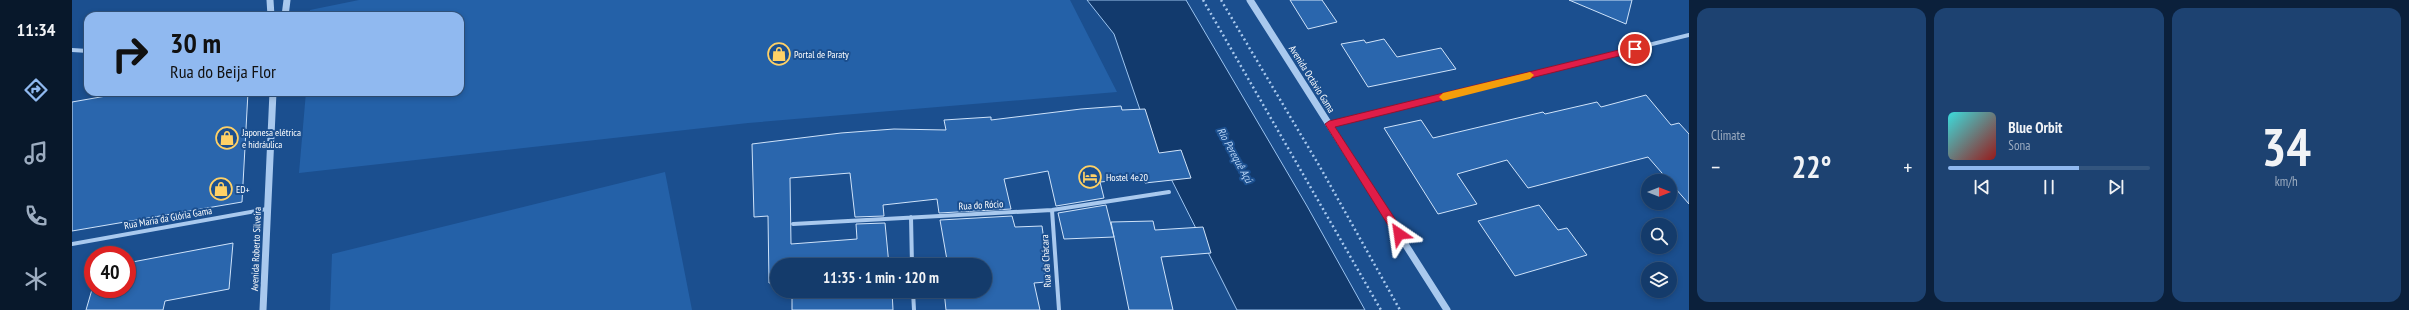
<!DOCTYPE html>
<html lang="en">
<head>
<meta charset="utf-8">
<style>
  body { margin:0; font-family:"PT Sans Narrow",sans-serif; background:#1d4271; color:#f1f3f6; height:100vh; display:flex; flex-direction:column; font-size:15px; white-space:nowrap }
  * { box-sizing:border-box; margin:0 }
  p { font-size:13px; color:#9dadc1 }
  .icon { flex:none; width:22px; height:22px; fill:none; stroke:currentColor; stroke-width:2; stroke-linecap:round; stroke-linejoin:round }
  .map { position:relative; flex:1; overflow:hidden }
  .details { display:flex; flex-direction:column; gap:8px; padding:8px; background:#0b203b; width:720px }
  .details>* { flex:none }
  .banner { position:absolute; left:12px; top:12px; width:380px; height:84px; border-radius:12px; box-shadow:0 2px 6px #0003,0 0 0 1px #33557e; background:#90b9f0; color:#111; overflow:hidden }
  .needle { width:26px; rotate:90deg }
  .fabs { position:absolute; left:1569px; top:174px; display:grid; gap:8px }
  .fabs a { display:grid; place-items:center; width:36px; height:36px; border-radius:50%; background:#143b6b; box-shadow:0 2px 6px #0003,0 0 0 1px #33557e; font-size:20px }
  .speed { position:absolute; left:12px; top:246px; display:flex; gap:8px; font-size:20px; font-weight:700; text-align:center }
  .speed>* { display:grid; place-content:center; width:52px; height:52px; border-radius:50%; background:#143b6b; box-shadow:0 2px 6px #0003,0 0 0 1px #33557e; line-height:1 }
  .speed .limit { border:6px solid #d22; background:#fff; color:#111 }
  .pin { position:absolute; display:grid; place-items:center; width:34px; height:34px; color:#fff; margin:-17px; border:2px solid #fff; border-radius:50%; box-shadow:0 1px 4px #0007 }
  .me { position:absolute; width:44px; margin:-22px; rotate:328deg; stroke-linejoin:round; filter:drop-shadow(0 0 3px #0008) }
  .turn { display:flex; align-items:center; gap:14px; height:84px; padding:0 20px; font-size:18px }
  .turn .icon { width:52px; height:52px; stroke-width:2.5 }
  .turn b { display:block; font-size:28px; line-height:34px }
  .big { font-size:30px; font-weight:600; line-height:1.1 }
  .details .card { flex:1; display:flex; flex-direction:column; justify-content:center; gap:6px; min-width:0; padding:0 14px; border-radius:12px; background:#1d4271 }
  .details .dial { align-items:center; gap:0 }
  .dial b { font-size:52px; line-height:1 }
  .song { display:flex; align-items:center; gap:12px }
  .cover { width:48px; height:48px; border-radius:6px; background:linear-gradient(135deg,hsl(180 70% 55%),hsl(0 70% 35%)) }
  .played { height:4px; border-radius:2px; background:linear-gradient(90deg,#90b9f0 65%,#33557e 65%) }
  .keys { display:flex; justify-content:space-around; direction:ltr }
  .heat { display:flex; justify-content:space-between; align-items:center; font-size:22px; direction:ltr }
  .details .tiles { flex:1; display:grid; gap:8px; grid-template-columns:repeat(3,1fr) }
  .trip { position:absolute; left:698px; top:258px; width:222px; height:40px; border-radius:20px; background:#143b6b; box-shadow:0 2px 6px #0003,0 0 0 1px #33557e; font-weight:600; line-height:40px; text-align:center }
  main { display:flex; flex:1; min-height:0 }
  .tab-bar { display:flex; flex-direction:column; width:72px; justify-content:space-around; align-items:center; background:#08182b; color:#9dadc1 }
  .tab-bar .icon { width:28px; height:28px }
  .tab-bar .selected { color:#90b9f0 }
  .tab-bar b { font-size:18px; color:#f1f3f6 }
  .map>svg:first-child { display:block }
</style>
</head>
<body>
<main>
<nav class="tab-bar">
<b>11:34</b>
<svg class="icon selected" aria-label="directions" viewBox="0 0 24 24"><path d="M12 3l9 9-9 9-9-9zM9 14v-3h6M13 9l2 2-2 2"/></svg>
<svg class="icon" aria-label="music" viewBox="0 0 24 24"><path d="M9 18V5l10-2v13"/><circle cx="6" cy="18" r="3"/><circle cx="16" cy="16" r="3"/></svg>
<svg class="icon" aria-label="phone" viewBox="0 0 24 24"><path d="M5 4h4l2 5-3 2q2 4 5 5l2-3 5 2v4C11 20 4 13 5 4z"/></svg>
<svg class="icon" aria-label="climate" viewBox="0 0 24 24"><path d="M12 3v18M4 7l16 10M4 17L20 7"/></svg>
</nav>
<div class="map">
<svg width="1617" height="310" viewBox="0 0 1617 310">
  <rect width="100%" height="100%" fill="#1b4f8f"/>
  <!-- green -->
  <path fill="#2461a8" d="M 287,0 L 998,0 L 1045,92 L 676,123 L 227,173 L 234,92 L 388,92 L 388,16 L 238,16 L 238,10 Z
    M 593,172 L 620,310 L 258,310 L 260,254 Z"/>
  <!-- water -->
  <path fill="#123a6d" stroke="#9cc4f0" d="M 1015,0 L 1114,0 L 1235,206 L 1293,310 L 1165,310 L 1076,133 L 1042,34 Z"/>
  <!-- building -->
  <path fill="#2a66ad" stroke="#cfe3fa" d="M 1218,0 L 1250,0 L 1265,22 L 1236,29 Z
    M 1497,0 L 1560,0 L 1554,24 Z
    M 1312,39 L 1325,57 L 1369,48 L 1384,69 L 1296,87 L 1269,44 L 1292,40 L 1294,43 Z
    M 57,92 L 176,92 L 170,202 L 0,231 L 0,102 Z
    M 1574,95 L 1599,125 L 1607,123 L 1617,134 L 1617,204 L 1576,157 L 1456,188 L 1435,160 L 1385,174 L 1405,204 L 1366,214 L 1312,128 L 1349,120 L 1361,138 L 1471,112 L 1473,114 L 1525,102 L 1529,107 Z
    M 1049,106 L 1050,110 L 1073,109 L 1087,153 L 1109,150 L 1119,178 L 1073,183 L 1071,178 L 1028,182 L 1032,198 L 984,206 L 976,171 L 932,179 L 939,209 L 867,213 L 865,199 L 811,205 L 812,216 L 783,217 L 778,173 L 718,178 L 719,244 L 785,239 L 784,224 L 813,223 L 817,265 L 705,265 L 705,282 L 697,283 L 696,216 L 682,217 L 680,144 L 769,133 L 822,129 L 874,130 L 872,120 L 919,117 L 919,120 L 1009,109 Z
    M 1034,205 L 1042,237 L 992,239 L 986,213 Z
    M 1467,205 L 1486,230 L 1495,228 L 1515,255 L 1443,276 L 1406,221 Z
    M 940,216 L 943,227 L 970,226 L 975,262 L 972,262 L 974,282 L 962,283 L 968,310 L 874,310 L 872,291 L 913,291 L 913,265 L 868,265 L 868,261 L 875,260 L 868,220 Z
    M 1081,221 L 1083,230 L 1131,227 L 1139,253 L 1089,257 L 1101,310 L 1057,310 L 1039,222 Z
    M 161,243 L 157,289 L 93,301 L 91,310 L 14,310 L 21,286 L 21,289 L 55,289 L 55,263 Z
    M 720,291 L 820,291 L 821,310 L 720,310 Z"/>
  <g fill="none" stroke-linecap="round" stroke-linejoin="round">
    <!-- path -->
    <path stroke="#a9c9ee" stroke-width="2.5" stroke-dasharray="2 3" stroke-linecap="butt" d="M 1131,0 L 1309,310
      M 1149,0 L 1248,167 L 1328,310"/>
    <!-- minor -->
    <path stroke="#a9c9ee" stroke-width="4" d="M 0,50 L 16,51
      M 1257,124 L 1617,35
      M 980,210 L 987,310
      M 839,217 L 840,265
      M 721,224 L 980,210 L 1097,192
      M 0,244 L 195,209
      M 841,291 L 842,310"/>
    <!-- tertiary -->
    <path stroke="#a9c9ee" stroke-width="7" d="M 198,0 L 199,16
      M 1178,0 L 1375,310
      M 213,16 L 215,0
      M 191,310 L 201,92"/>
  </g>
  <!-- route -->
  <path fill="#e11d48" stroke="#92132f" d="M 1563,46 L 1567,49 L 1563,52 L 1263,127 L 1331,231 L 1332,234 L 1327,239 L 1324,238 L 1253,124 L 1257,121 Z"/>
  <!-- slow -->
  <path fill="#f59e0b" d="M 1458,72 L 1462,75 L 1458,79 L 1371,101 L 1367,97 L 1371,93 Z"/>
  <!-- icons -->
  <defs>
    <g id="shop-ring" transform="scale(1.15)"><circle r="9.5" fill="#1b4f8f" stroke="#ffd166" stroke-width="1.5"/><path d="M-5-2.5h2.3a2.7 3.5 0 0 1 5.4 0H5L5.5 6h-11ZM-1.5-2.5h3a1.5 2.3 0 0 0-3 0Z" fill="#ffd166"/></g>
    <g id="hotel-ring" transform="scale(1.15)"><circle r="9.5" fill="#1b4f8f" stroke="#ffd166" stroke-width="1.5"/><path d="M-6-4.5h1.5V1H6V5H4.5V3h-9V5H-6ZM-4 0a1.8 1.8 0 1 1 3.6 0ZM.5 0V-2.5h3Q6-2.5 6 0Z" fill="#ffd166"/></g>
  </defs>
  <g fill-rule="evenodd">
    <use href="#shop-ring" x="707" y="54"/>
    <use href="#shop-ring" x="155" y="138"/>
    <use href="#hotel-ring" x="1018" y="177"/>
    <use href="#shop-ring" x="149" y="189"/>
  </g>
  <g text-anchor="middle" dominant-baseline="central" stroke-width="4" stroke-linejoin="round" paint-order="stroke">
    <!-- poi labels -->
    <g font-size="10" fill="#fff" stroke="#1b4f8f" text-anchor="start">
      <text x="722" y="54">Portal de Paraty</text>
      <text x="170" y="132">Japonesa elétrica<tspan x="170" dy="12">e hidráulica</tspan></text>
      <text x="1034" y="177">Hostel 4e20</text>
      <text x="164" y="189">ED+</text>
    </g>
    <!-- street labels -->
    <g font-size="10" fill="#fff" stroke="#1b4f8f">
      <text transform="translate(1240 79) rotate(58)">Avenida Octávio Gama</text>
      <text transform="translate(909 205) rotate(-3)">Rua do Rócio</text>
      <text transform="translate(96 218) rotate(-10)">Rua Maria da Glória Gama</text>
      <text transform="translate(184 249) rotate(-88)">Avenida Roberto Silveira</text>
      <text transform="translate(974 261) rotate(-93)">Rua da Chácara</text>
    </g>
    <!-- water labels -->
    <g font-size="11" font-style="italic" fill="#b5d3f5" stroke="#1b4f8f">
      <text transform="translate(1163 155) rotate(61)">Rio Perequê Açú</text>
    </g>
  </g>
</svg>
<div class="fabs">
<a><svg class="needle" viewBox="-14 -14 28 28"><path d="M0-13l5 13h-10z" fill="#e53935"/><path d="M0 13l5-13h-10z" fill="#9dadc1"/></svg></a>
<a><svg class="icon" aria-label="search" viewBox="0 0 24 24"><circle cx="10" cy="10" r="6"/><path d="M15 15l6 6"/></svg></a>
<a><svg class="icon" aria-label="layers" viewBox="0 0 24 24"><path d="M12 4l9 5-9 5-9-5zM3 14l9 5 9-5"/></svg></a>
</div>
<div class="speed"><div class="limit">40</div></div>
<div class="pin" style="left:1563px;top:49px;background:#d93025"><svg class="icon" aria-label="arrive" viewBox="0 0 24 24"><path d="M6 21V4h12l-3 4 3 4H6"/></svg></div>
<svg class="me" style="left:1327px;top:234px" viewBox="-20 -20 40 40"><path d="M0-17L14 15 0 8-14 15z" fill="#e11d48" stroke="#fff" stroke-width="4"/></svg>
<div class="trip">11:35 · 1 min · 120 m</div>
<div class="banner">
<div class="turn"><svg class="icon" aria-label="right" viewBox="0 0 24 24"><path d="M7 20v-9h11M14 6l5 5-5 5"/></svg><div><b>30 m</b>Rua do Beija Flor</div></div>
</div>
</div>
<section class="details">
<div class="tiles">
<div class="card"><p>Climate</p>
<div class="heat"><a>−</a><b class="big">22°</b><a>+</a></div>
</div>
<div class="card">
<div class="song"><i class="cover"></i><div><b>Blue Orbit</b><p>Sona</p></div></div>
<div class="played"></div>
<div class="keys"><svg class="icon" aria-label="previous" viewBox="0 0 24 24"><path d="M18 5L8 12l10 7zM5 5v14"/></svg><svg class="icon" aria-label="pause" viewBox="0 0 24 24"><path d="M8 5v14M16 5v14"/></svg><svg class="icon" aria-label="next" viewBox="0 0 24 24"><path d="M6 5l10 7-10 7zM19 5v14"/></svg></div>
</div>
<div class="card dial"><b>34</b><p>km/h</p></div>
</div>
</section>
</main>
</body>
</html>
